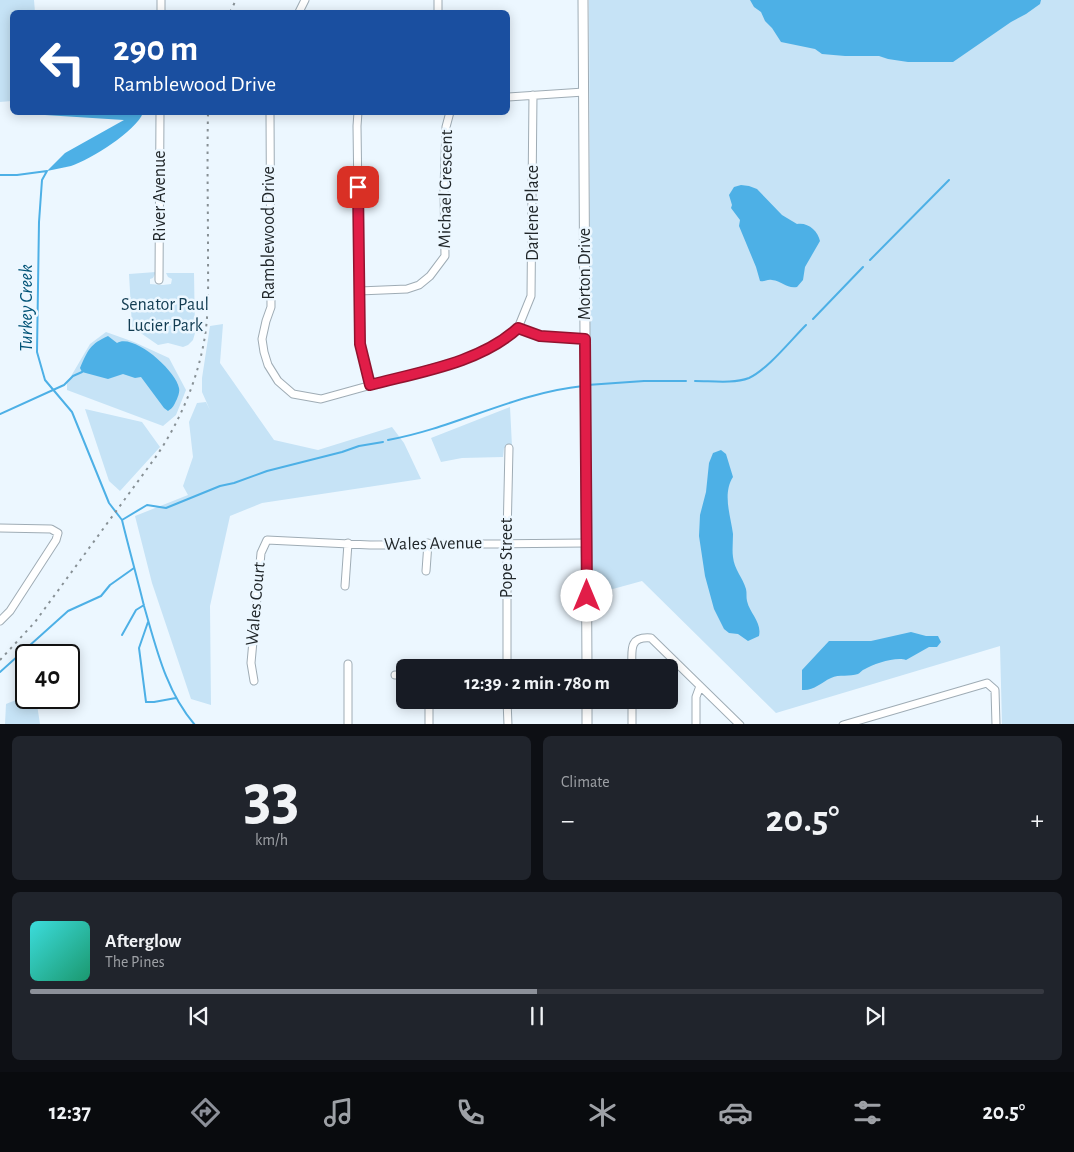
<!DOCTYPE html>
<html lang="en">
<head>
<meta charset="utf-8">
<style>
  body { margin:0; font-family:"Alegreya Sans",sans-serif; background:#20242c; color:#f1f3f6; height:100vh; display:flex; flex-direction:column; font-size:19px; white-space:nowrap }
  * { box-sizing:border-box; margin:0 }
  p { font-size:16px; color:#9ea1a6 }
  .icon { flex:none; width:28px; height:28px; fill:none; stroke:currentColor; stroke-width:2; stroke-linecap:round; stroke-linejoin:round }
  .map { position:relative; height:724px; overflow:hidden }
  .drawer { display:flex; flex-direction:column; gap:12px; padding:12px; background:#0d0f14; flex:1 }
  .drawer>* { flex:none }
  .banner { position:absolute; left:10px; top:10px; width:500px; height:105px; border-radius:8px; box-shadow:0 2px 12px #0003; background:#1a4fa0; color:#fff; overflow:hidden }
  .speed { position:absolute; left:15px; top:644px; display:flex; gap:10px; font-size:25px; font-weight:700; text-align:center }
  .speed>* { display:grid; place-content:center; width:65px; height:65px; border-radius:50%; background:#171b24; box-shadow:0 2px 12px #0003; line-height:1 }
  .speed .limit { border:2px solid #111; border-radius:8px; background:#fff; color:#111 }
  .pin { position:absolute; display:grid; place-items:center; width:42px; height:42px; color:#fff; margin:-21px; border-radius:10px; box-shadow:0 2px 8px #0006 }
  .me { position:absolute; width:55px; margin:-28px; rotate:0deg; stroke-linejoin:round; filter:drop-shadow(0 0 4px #0008) }
  .turn { display:flex; align-items:center; gap:18px; height:105px; padding:0 20px; font-size:22px }
  .turn .icon { width:65px; height:65px; stroke-width:2.5 }
  .turn b { display:block; font-size:35px; line-height:42px }
  .big { font-size:38px; font-weight:700; line-height:1.1 }
  .drawer .tile { flex:1; display:flex; flex-direction:column; justify-content:center; gap:8px; min-width:0; padding:0 18px; border-radius:8px; background:#20242c }
  .drawer .dial { align-items:center; gap:0 }
  .dial b { font-size:65px; line-height:1 }
  .song { display:flex; align-items:center; gap:15px }
  .cover { width:60px; height:60px; border-radius:8px; background:linear-gradient(135deg,hsl(180 70% 55%),hsl(160 70% 35%)) }
  .played { height:5px; border-radius:2px; background:linear-gradient(90deg,#8c9099 50%,#363941 50%) }
  .keys { display:flex; justify-content:space-around; direction:ltr }
  .heat { display:flex; justify-content:space-between; align-items:center; font-size:28px; direction:ltr }
  .drawer .tiles { flex:1; display:grid; gap:12px; grid-template-columns:1fr 1fr }
  .tile:last-child { grid-column:span 2 }
  .trip { position:absolute; left:396px; top:659px; width:282px; height:50px; border-radius:8px; background:#171b24; box-shadow:0 2px 12px #0003; font-weight:700; line-height:50px; text-align:center }
  .tab-bar { display:flex; height:80px; justify-content:space-around; align-items:center; background:#090b0e; color:#9ea1a6 }
  .tab-bar .icon { width:35px; height:35px }
  .tab-bar .active { color:#8c9099 }
  .tab-bar b { font-size:22px; color:#f1f3f6 }
  .map>svg:first-child { display:block }
</style>
</head>
<body>
<div class="map">
<svg width="1074" height="725" viewBox="0 0 1074 725">
  <rect width="100%" height="100%" fill="#ecf7ff"/>
  <!-- green -->
  <path fill="#c6e3f6" d="M 0,0 L 34,0 L 35,12 L 12,12 L 12,101 L 0,102 Z
    M 589,0 L 1074,0 L 1074,724 L 1002,724 L 1000,646 L 776,713 L 642,581 L 591,595 Z
    M 156,272 L 153,278 L 150,279 L 150,284 L 163,285 L 171,284 L 172,279 L 168,277 L 166,273 L 194,273 L 195,333 L 193,340 L 188,345 L 183,347 L 168,343 L 158,345 L 132,327 L 129,274 Z
    M 223,324 L 220,363 L 274,440 L 318,450 L 392,427 L 404,443 L 421,479 L 262,503 L 230,516 L 210,606 L 211,705 L 191,699 L 152,583 L 135,516 L 188,495 L 183,486 L 193,457 L 189,422 L 197,403 L 206,402 L 210,410 L 202,392 L 202,378 L 210,326 Z
    M 106,332 L 134,342 L 169,358 L 186,390 L 176,415 L 163,426 L 67,390 L 67,383 L 90,344 Z
    M 510,407 L 512,446 L 504,448 L 503,457 L 462,458 L 441,462 L 431,438 Z
    M 85,409 L 142,422 L 160,447 L 120,491 L 109,481 Z
    M 26,696 L 26,698 L 36,698 L 40,724 L 5,724 L 6,704 Z"/>
  <!-- water -->
  <path fill="#4db0e6" d="M 750,0 L 1041,0 L 1040,4 L 1026,14 L 1011,22 L 953,62 L 908,62 L 888,59 L 879,56 L 845,56 L 822,54 L 815,49 L 781,42 L 772,28 L 765,21 L 761,12 L 754,7 Z
    M 43,113 L 143,113 C 135,132 91,159 71,166 C 63,168 55,169 47,171 L 65,153 L 124,120 L 45,115 Z
    M 741,185 L 749,186 L 757,189 L 782,215 L 797,224 C 808,222 818,231 820,241 L 805,267 L 803,280 L 797,287 C 787,289 782,281 772,280 C 767,279 765,282 760,281 L 756,267 L 739,226 L 740,220 L 731,208 L 732,205 L 729,195 L 734,187 Z
    M 108,336 L 117,343 C 134,333 176,371 179,388 C 180,392 178,396 177,399 C 174,405 173,408 168,411 L 164,408 L 141,377 L 135,378 L 123,374 L 108,379 L 82,372 L 80,368 C 88,350 90,344 108,336 Z
    M 721,450 L 726,454 L 733,477 C 722,494 731,517 733,534 C 733,542 732,550 733,557 C 734,569 743,578 746,589 C 747,593 746,597 747,601 C 750,614 762,622 759,636 L 748,641 L 738,634 L 729,633 L 724,629 L 714,609 L 705,576 L 699,536 L 700,515 L 706,492 L 709,463 L 713,453 Z
    M 911,632 L 926,636 L 938,636 L 941,642 L 937,647 L 929,647 L 906,660 C 897,656 873,664 865,669 C 862,670 860,673 858,674 C 850,677 839,674 831,678 C 820,683 814,691 802,690 L 802,670 L 829,641 L 871,641 Z"/>
  <g fill="none" stroke-linecap="round" stroke-linejoin="round">
    <!-- stream -->
    <path stroke="#4db0e6" stroke-width="2" d="M 47,171 L 42,180 L 39,222 L 37,352 L 45,380 L 72,412 L 109,503 L 122,520 C 129,549 137,577 144,606 C 156,647 166,692 195,725
      M 0,175 L 17,175 L 47,171
      M 870,260 L 949,180
      M 813,319 L 863,267
      M 695,381 C 712,381 733,384 749,378 C 767,370 791,340 806,325
      M 587,385 L 644,381 L 686,381
      M 0,414 L 64,385 L 73,376 L 82,372
      M 388,440 C 455,428 515,393 583,386
      M 122,520 L 147,505 L 166,508 L 220,486 L 234,483 L 267,471 L 342,452 L 359,446 L 383,442
      M 148,622 L 139,648 L 146,702 L 154,702 L 176,698
      M 122,635 L 136,610 L 144,605
      M 0,672 L 68,611 L 101,596 L 110,585 L 134,568"/>
    <!-- minor casing -->
    <g stroke="#9facb5" stroke-width="9">
      <path id="minor" d="M 161,0 L 161,12
        M 299,12 L 305,0
        M 438,12 L 438,0
        M 508,97 L 584,92
        M 270,112 L 271,307 L 266,321 L 262,339 L 264,352 L 268,365 L 278,381 L 293,394 L 321,399 L 469,358 L 494,346 L 508,337 L 518,328 L 541,336 L 585,339
        M 358,112 L 357,126 L 360,344 L 370,385
        M 159,280 L 160,112
        M 359,291 L 407,289 L 419,285 L 430,276 L 445,256 L 444,188 L 446,127 L 450,112
        M 518,328 L 531,296 L 533,95
        M 0,528 L 51,529 L 58,533 L 56,540 L 10,611 L 0,621
        M 426,571 L 428,543
        M 345,586 L 348,543
        M 507,668 L 507,537 L 509,448
        M 632,668 C 632,651 628,636 651,638 L 740,725
        M 395,675 L 405,675
        M 254,681 L 251,663 L 261,553 L 267,540 L 370,545 L 586,543
        M 429,700 L 429,725
        M 507,700 L 508,725
        M 632,700 L 632,725
        M 348,725 L 348,664
        M 696,725 L 696,697 L 700,686
        M 843,725 L 987,683 L 995,690 L 996,725"/>
    </g>
    <!-- tertiary casing -->
    <g stroke="#9facb5" stroke-width="11">
      <path id="tertiary" d="M 583,0 L 587,668
        M 587,700 L 587,725"/>
    </g>
    <!-- minor -->
    <use href="#minor" stroke="#fff" stroke-width="7"/>
    <!-- tertiary -->
    <use href="#tertiary" stroke="#fff" stroke-width="9"/>
    <!-- rail -->
    <path stroke="#879095" stroke-width="2" stroke-dasharray="2.5 5" stroke-linecap="butt" d="M 230,12 L 236,0
      M 0,660 L 35,622 L 155,458 C 180,422 198,379 205,336 C 209,309 208,281 208,253 C 208,206 207,159 208,112"/>
  </g>
  <g fill="none" stroke-linecap="round" stroke-linejoin="round">
    <!-- route casing -->
    <g stroke="#92132f" stroke-width="12">
      <path id="route" d="M 358,187 L 360,344 L 370,385 C 419,372 480,363 518,328 L 540,336 L 585,339 L 587,596"/>
    </g>
    <!-- route -->
    <use href="#route" stroke="#e11d48" stroke-width="9"/>
  </g>
  <g text-anchor="middle" dominant-baseline="central" stroke-width="5" stroke-linejoin="round" paint-order="stroke">
    <!-- street labels -->
    <g font-size="18" fill="#21272a" stroke="#ecf7ff">
      <text transform="translate(446 189) rotate(-89)">Michael Crescent</text>
      <text transform="translate(160 196) rotate(-90)">River Avenue</text>
      <text transform="translate(533 213) rotate(-90)">Darlene Place</text>
      <text transform="translate(269 233) rotate(-90)">Ramblewood Drive</text>
      <text transform="translate(585 274) rotate(-90)">Morton Drive</text>
      <text transform="translate(433 544) rotate(-1)">Wales Avenue</text>
      <text transform="translate(507 558) rotate(-90)">Pope Street</text>
      <text transform="translate(256 604) rotate(-85)">Wales Court</text>
    </g>
    <!-- park labels -->
    <g font-size="18" fill="#123c52" stroke="#ecf7ff">
      <text x="165" y="305">Senator Paul<tspan x="165" dy="21">Lucier Park</tspan></text>
    </g>
    <!-- water labels -->
    <g font-size="19" font-style="italic" fill="#005377" stroke="#ecf7ff">
      <text transform="translate(26 308) rotate(-90)">Turkey Creek</text>
    </g>
  </g>
</svg>
<div class="speed"><div class="limit">40</div></div>
<div class="pin" style="left:358px;top:187px;background:#d93025"><svg class="icon" aria-label="arrive" viewBox="0 0 24 24"><path d="M6 21V4h12l-3 4 3 4H6"/></svg></div>
<svg class="me" style="left:587px;top:596px" viewBox="-20 -20 40 40"><circle r="19" fill="#fff"/><path d="M0-13L10 11 0 6-10 11z" fill="#e11d48"/></svg>
<div class="trip">12:39 · 2 min · 780 m</div>
<div class="banner">
<div class="turn"><svg class="icon" aria-label="left" viewBox="0 0 24 24"><path d="M17 20v-9H6M10 6l-5 5 5 5"/></svg><div><b>290 m</b>Ramblewood Drive</div></div>
</div>
</div>
<section class="drawer">
<div class="tiles">
<div class="tile dial"><b>33</b><p>km/h</p></div>
<div class="tile"><p>Climate</p>
<div class="heat"><a>−</a><b class="big">20.5°</b><a>+</a></div>
</div>
<div class="tile">
<div class="song"><i class="cover"></i><div><b>Afterglow</b><p>The Pines</p></div></div>
<div class="played"></div>
<div class="keys"><svg class="icon" aria-label="previous" viewBox="0 0 24 24"><path d="M18 5L8 12l10 7zM5 5v14"/></svg><svg class="icon" aria-label="pause" viewBox="0 0 24 24"><path d="M8 5v14M16 5v14"/></svg><svg class="icon" aria-label="next" viewBox="0 0 24 24"><path d="M6 5l10 7-10 7zM19 5v14"/></svg></div>
</div>
</div>
</section>
<nav class="tab-bar">
<b>12:37</b>
<svg class="icon active" aria-label="directions" viewBox="0 0 24 24"><path d="M12 3l9 9-9 9-9-9zM9 14v-3h6M13 9l2 2-2 2"/></svg>
<svg class="icon" aria-label="music" viewBox="0 0 24 24"><path d="M9 18V5l10-2v13"/><circle cx="6" cy="18" r="3"/><circle cx="16" cy="16" r="3"/></svg>
<svg class="icon" aria-label="phone" viewBox="0 0 24 24"><path d="M5 4h4l2 5-3 2q2 4 5 5l2-3 5 2v4C11 20 4 13 5 4z"/></svg>
<svg class="icon" aria-label="climate" viewBox="0 0 24 24"><path d="M12 3v18M4 7l16 10M4 17L20 7"/></svg>
<svg class="icon" aria-label="car" viewBox="0 0 24 24"><path d="M5 17H2v-5l4-1 3-4h7l3 4 3 1v5h-3M9 17h6M6 11h13"/><circle cx="7" cy="17" r="2"/><circle cx="17" cy="17" r="2"/></svg>
<svg class="icon" aria-label="filters" viewBox="0 0 24 24"><path d="M4 7h16M4 17h16"/><circle cx="9" cy="7" r="2"/><circle cx="15" cy="17" r="2"/></svg>
<b>20.5°</b>
</nav>
</body>
</html>
